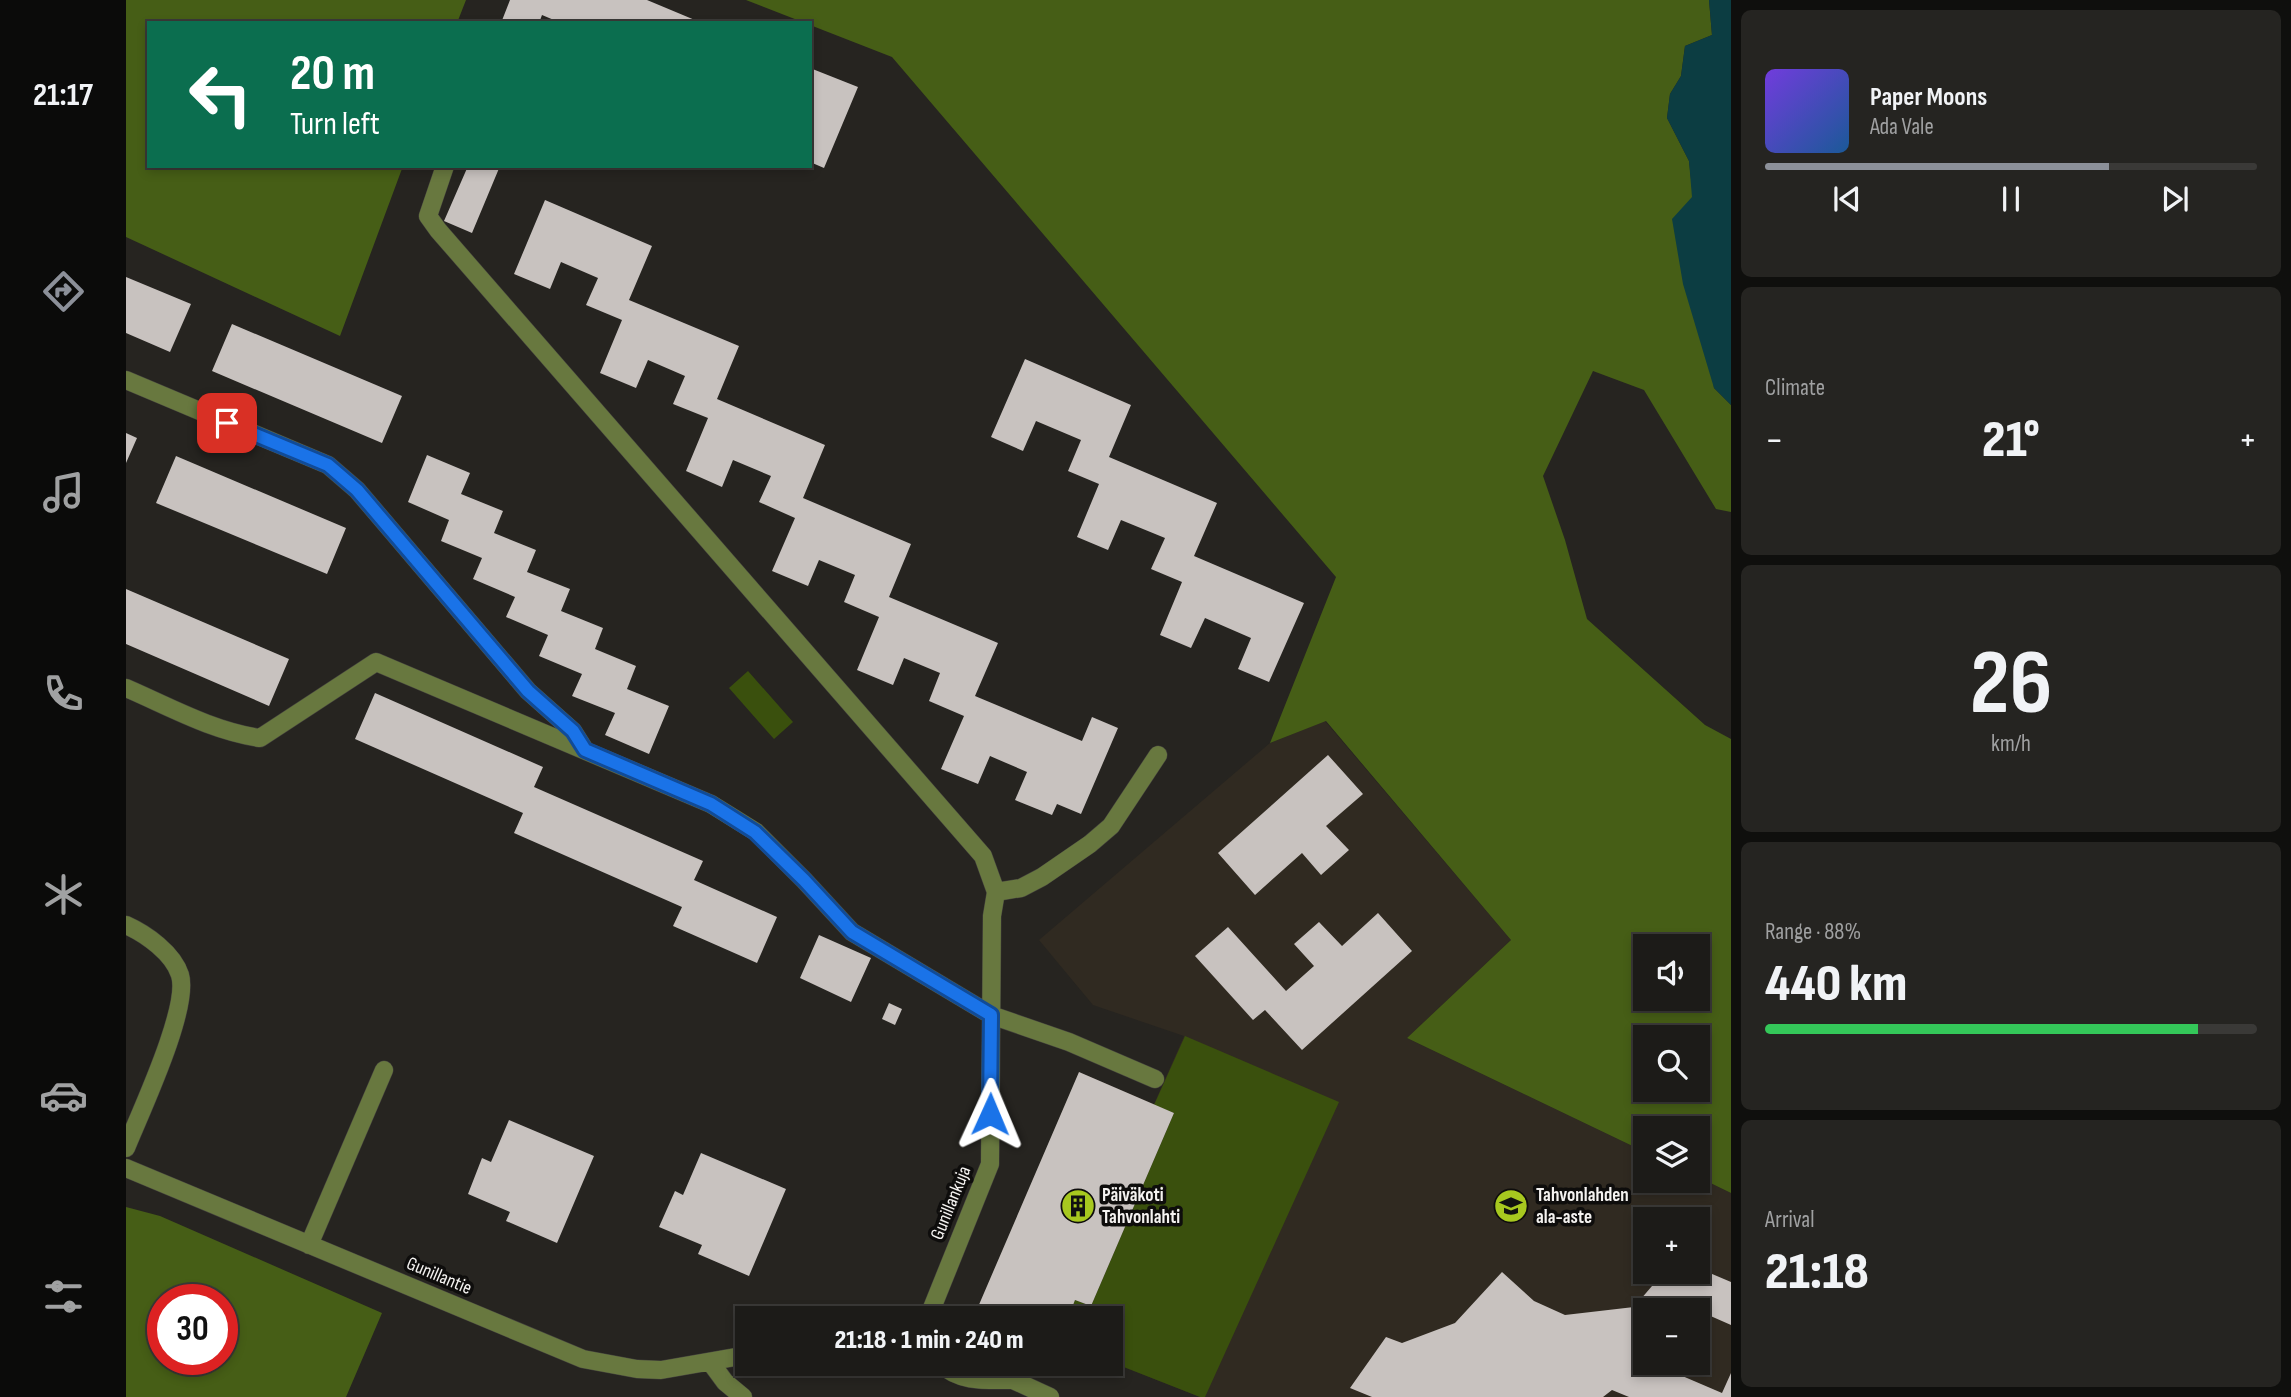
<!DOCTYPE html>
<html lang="en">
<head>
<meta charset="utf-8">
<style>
  body { margin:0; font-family:"Sofia Sans Condensed",sans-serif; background:#252421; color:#f1f3f6; height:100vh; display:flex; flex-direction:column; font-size:26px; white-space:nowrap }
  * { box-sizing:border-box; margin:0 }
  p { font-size:23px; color:#a0a1a2 }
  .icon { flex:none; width:38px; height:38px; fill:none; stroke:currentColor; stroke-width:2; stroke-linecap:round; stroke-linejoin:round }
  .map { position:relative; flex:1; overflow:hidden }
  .sheet { display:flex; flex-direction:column; gap:10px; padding:10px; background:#0f0f0d; width:560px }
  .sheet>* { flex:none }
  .hud { position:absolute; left:21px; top:21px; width:665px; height:147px; border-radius:0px; box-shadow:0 4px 10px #0003,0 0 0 2px #3a3937; background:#0b6e4f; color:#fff; overflow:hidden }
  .fabs { position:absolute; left:1507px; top:934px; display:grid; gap:14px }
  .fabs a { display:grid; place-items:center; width:77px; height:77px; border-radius:0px; background:#1c1b18; box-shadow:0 4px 10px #0003,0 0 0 2px #3a3937; font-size:35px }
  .speed { position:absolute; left:21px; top:1284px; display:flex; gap:14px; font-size:35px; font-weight:700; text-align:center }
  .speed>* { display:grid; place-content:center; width:91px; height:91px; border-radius:50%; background:#1c1b18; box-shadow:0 4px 10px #0003,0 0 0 2px #3a3937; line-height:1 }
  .speed .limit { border:10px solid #d22; background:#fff; color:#111 }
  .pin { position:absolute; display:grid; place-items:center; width:60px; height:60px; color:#fff; margin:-30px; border-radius:14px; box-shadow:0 4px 10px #0006 }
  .me { position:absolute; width:77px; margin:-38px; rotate:1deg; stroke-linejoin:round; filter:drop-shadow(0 0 5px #0008) }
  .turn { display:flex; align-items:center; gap:24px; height:147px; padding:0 28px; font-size:32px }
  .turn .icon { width:91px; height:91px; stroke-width:2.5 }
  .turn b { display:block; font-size:49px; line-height:60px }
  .big { font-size:52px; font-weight:800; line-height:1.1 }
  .sheet .card { flex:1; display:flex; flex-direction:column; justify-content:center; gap:10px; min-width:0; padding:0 24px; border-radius:10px; background:#252421 }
  .sheet .dial { align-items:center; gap:0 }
  .dial b { font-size:91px; line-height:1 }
  .song { display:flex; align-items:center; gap:21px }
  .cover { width:84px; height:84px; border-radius:10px; background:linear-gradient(135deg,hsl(260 70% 55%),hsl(210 70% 35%)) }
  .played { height:7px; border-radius:4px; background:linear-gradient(90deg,#8c9099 70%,#3a3937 70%) }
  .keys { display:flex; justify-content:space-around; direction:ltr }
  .heat { display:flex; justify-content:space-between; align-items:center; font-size:38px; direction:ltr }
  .charge { height:10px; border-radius:5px; background:linear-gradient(90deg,#34c759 88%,#3a3937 0) }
  .trip { position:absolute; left:609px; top:1306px; width:388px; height:70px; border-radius:0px; background:#1c1b18; box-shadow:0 4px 10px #0003,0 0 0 2px #3a3937; font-weight:800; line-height:70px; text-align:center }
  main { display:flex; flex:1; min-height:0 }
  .tabs { display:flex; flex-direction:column; width:126px; justify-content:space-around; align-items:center; background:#0b0b0a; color:#a0a1a2 }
  .tabs .icon { width:49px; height:49px }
  .tabs .on { color:#8c9099 }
  .tabs b { font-size:32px; color:#f1f3f6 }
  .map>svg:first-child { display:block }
</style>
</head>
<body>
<main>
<nav class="tabs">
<b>21:17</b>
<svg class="icon on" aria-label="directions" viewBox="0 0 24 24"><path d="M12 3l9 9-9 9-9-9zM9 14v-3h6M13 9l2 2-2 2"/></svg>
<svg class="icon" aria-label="music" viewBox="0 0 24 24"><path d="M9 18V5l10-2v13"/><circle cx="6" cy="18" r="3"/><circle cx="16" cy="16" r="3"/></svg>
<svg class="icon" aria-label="phone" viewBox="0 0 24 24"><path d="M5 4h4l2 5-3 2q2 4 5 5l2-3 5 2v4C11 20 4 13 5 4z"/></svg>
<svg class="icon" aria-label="climate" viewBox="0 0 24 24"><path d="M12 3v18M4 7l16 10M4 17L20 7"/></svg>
<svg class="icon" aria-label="car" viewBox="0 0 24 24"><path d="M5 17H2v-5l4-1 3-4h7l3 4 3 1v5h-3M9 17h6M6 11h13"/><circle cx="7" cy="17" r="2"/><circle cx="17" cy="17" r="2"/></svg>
<svg class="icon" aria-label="filters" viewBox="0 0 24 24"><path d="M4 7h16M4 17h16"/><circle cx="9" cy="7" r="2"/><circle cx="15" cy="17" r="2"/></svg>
</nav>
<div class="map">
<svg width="1605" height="1397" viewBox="0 0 1605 1397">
  <rect width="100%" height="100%" fill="#262420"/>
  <!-- built -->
  <path fill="#302a21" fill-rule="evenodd" d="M 1199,721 L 1385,940 L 1281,1038 L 1519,1152 L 1519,1181 L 1572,1181 L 1572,1177 L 1605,1193 L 1605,1397 L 1074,1397 L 985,1362 L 985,1318 L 852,1307 L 953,1072 L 1028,1104 L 1058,1036 L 967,1005 L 913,940 L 1144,743 ZM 1519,1220 L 1572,1220 L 1572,1272 L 1519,1272 ZM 1519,1311 L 1572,1311 L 1572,1363 L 1519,1363 Z"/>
  <!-- green -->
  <path fill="#3a500d" d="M 622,671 L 667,722 L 648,739 L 603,688 Z
    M 1059,1036 L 1213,1102 L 1079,1397 L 1074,1397 L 985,1362 L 985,1318 L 942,1318 L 949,1300 L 965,1306 L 1048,1113 L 1028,1105 Z"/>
  <!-- forest -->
  <path fill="#465e16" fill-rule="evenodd" d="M 0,0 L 340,0 L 331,23 L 23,23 L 23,166 L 277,166 L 214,336 L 0,237 Z
    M 620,0 L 1583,0 L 1586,35 L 1559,46 L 1555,76 L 1544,94 L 1541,118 L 1563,161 L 1588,388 L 1605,405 L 1605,512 L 1590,509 L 1518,390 L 1467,371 L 1417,476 L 1439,540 L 1461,619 L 1579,725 L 1605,739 L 1605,1193 L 1572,1177 L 1572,1129 L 1519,1129 L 1519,1152 L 1281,1038 L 1385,940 L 1200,721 L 1144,743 L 1210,577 L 766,57 L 684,25 L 684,23 L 679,23 ZM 1519,947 L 1572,947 L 1572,999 L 1519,999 ZM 1519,1038 L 1572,1038 L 1572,1090 L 1519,1090 Z
    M 0,1207 L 34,1216 L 256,1313 L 220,1397 L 0,1397 ZM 37,1300 L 96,1300 L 96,1360 L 37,1360 Z"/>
  <!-- water -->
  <path fill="#0c3d42" d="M 1583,0 L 1605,0 L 1605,405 L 1588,388 L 1557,284 L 1546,219 L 1566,197 L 1563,161 L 1541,118 L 1544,94 L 1555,76 L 1559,46 L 1586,35 Z"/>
  <!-- building -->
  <path fill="#c8c2bf" d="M 384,0 L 521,0 L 576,23 L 435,23 L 416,15 L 413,23 L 375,23 Z
    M 684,68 L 732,87 L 698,168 L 684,162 Z
    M 342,166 L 374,166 L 346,233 L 318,221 Z
    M 419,200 L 526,246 L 503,300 L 613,346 L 591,399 L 699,445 L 677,498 L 785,544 L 763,597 L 872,643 L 849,696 L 956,741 L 966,717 L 992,728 L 955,814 L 931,804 L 926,815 L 889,800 L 901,772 L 864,756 L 852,784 L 815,769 L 838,716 L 803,701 L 814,673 L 778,658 L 767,685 L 731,670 L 753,617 L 718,602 L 729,575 L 693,560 L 682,586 L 646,571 L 669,518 L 633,502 L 645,476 L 607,460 L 596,487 L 560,471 L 582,418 L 547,404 L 559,376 L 522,360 L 510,388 L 474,373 L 496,320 L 460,305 L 472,278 L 435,262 L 424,289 L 388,274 Z
    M 0,277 L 65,304 L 44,352 L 0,333 Z
    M 106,324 L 276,396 L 256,443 L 86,371 Z
    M 899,359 L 1005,405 L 983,457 L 1091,503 L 1068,556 L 1178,603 L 1143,682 L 1112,669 L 1125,638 L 1079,618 L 1065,648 L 1034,635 L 1056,582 L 1025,569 L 1039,538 L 995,520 L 982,550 L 951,537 L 973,484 L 942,471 L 955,440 L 910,421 L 897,451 L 865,437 Z
    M 0,433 L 11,438 L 0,463 Z
    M 301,455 L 344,473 L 335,494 L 377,511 L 368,533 L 410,550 L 401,572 L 444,589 L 435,611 L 477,628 L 469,649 L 510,666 L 501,689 L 543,706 L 523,754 L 479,735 L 489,713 L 446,696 L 456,674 L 413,656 L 422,635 L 380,617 L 389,597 L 347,579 L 356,558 L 315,541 L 323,520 L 282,502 Z
    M 50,456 L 220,528 L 201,574 L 30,503 Z
    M 0,589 L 163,659 L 143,706 L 0,644 Z
    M 249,693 L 417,767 L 408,787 L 577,861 L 568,880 L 651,917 L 631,963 L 547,926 L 556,907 L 388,833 L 397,813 L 229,739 Z
    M 1202,755 L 1237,794 L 1200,826 L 1223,850 L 1195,875 L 1176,853 L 1129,895 L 1092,853 Z
    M 1252,913 L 1286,951 L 1176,1050 L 1139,1010 L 1127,1020 L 1069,956 L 1102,927 L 1160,991 L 1188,966 L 1168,944 L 1193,922 L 1216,946 Z
    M 693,935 L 745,958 L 725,1002 L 674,978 Z
    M 763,1003 L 776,1009 L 769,1025 L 756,1019 Z
    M 953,1072 L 1048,1113 L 965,1306 L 949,1300 L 942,1318 L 877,1318 L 852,1307 Z
    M 383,1120 L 468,1156 L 431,1243 L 380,1221 L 384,1212 L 342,1194 L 356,1158 L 365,1162 Z
    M 575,1153 L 660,1189 L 623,1276 L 572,1254 L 576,1245 L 533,1227 L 549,1191 L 557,1195 Z
    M 1572,1268 L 1605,1282 L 1605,1325 L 1580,1314 L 1572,1333 L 1572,1311 L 1519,1311 L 1519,1363 L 1559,1363 L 1554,1375 L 1596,1393 L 1605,1373 L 1605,1397 L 1503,1397 L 1486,1390 L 1477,1397 L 1246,1397 L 1224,1388 L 1260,1337 L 1276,1343 L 1329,1323 L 1376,1272 L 1408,1301 L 1439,1315 L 1508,1307 L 1538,1272 L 1572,1272 Z"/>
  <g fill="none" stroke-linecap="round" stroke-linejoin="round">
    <!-- minor casing -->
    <g stroke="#43413d" stroke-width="19">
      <path id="minor" d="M 319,166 L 302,216 L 312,230 L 857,856 L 870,892 L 866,916 L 864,1164 L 802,1318
        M 0,380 L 202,465 L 231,490 L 402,691 L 447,731 L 459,750
        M 0,688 C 44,707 86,731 134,738 L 250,662 L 585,804 L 630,832 L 678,880 L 726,932 L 865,1015 L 943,1042 L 1029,1079
        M 870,892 L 895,888 L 916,877 L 964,844 L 985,826 L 1032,755
        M 0,925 C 20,934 47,953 54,975 C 64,1008 14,1113 0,1148
        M 0,1168 L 457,1359 L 511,1369 L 535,1370 L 621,1355
        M 183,1245 L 258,1070
        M 585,1363 L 599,1382 L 617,1397
        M 814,1363 C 833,1383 862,1380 887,1380
        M 868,1363 L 887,1380 L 924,1397"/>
    </g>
    <!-- minor -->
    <use href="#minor" stroke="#68783f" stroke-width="18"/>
  </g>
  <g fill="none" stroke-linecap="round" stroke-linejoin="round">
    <!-- route casing -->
    <g stroke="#114b97" stroke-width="18">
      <path id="route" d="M 101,423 L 202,465 L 231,490 L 402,691 L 447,731 L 459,750 L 585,804 L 629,832 L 678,880 L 726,932 L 865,1015 L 864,1114"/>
    </g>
    <!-- route -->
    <use href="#route" stroke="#1a73e8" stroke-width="12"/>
  </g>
  <!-- icons -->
  <defs>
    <g id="building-disc" transform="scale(1.75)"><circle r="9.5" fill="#a7c81f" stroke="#0e0d0c"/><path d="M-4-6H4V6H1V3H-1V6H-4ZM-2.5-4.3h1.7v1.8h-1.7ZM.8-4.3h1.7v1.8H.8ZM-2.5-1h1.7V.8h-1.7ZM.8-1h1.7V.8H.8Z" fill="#111"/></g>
    <g id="school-disc" transform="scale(1.75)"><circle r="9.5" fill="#a7c81f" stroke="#0e0d0c"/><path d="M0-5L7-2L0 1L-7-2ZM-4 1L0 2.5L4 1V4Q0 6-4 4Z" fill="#111"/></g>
  </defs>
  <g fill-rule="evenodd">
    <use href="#building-disc" x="952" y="1206"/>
    <use href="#school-disc" x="1385" y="1206"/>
  </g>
  <g text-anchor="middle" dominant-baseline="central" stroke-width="7" stroke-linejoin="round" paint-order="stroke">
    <!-- poi labels -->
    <g font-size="19" font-weight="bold" fill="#f5f3f1" stroke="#0e0d0c" text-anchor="start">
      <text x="976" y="1195">Päiväkoti<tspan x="976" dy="22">Tahvonlahti</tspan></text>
      <text x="1410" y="1195">Tahvonlahden<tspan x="1410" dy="22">ala-aste</tspan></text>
    </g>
    <!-- street labels -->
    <g font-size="19" fill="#f5f3f1" stroke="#0e0d0c">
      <text transform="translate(825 1203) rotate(-68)">Gunillankuja</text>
      <text transform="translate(313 1276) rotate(23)">Gunillantie</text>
    </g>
  </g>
</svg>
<div class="fabs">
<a><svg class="icon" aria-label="sound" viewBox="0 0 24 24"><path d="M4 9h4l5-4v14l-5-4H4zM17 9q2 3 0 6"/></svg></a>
<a><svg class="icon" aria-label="search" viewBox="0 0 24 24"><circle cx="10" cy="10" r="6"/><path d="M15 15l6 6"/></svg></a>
<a><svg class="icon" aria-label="layers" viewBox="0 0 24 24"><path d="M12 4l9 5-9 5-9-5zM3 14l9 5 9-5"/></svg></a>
<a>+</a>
<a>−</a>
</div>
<div class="speed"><div class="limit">30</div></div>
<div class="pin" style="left:101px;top:423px;background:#d93025"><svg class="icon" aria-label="arrive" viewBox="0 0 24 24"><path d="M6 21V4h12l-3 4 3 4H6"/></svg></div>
<svg class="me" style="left:864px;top:1114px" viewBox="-20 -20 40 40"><path d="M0-17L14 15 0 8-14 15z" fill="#1a73e8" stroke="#fff" stroke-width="4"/></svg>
<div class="trip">21:18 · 1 min · 240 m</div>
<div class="hud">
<div class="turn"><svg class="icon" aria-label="left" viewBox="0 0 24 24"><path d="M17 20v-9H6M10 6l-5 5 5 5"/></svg><div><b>20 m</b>Turn left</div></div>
</div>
</div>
<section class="sheet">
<div class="card">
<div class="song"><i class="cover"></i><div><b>Paper Moons</b><p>Ada Vale</p></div></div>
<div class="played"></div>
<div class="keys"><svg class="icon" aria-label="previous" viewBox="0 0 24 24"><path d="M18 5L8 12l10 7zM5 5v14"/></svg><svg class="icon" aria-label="pause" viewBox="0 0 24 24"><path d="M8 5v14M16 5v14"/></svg><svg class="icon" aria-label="next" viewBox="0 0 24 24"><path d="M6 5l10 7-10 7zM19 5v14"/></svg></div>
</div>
<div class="card"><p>Climate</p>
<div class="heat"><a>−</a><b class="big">21°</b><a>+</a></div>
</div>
<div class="card dial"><b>26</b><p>km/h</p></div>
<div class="card"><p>Range · 88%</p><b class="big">440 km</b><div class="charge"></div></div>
<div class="card"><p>Arrival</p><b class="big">21:18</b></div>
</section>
</main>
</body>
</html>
